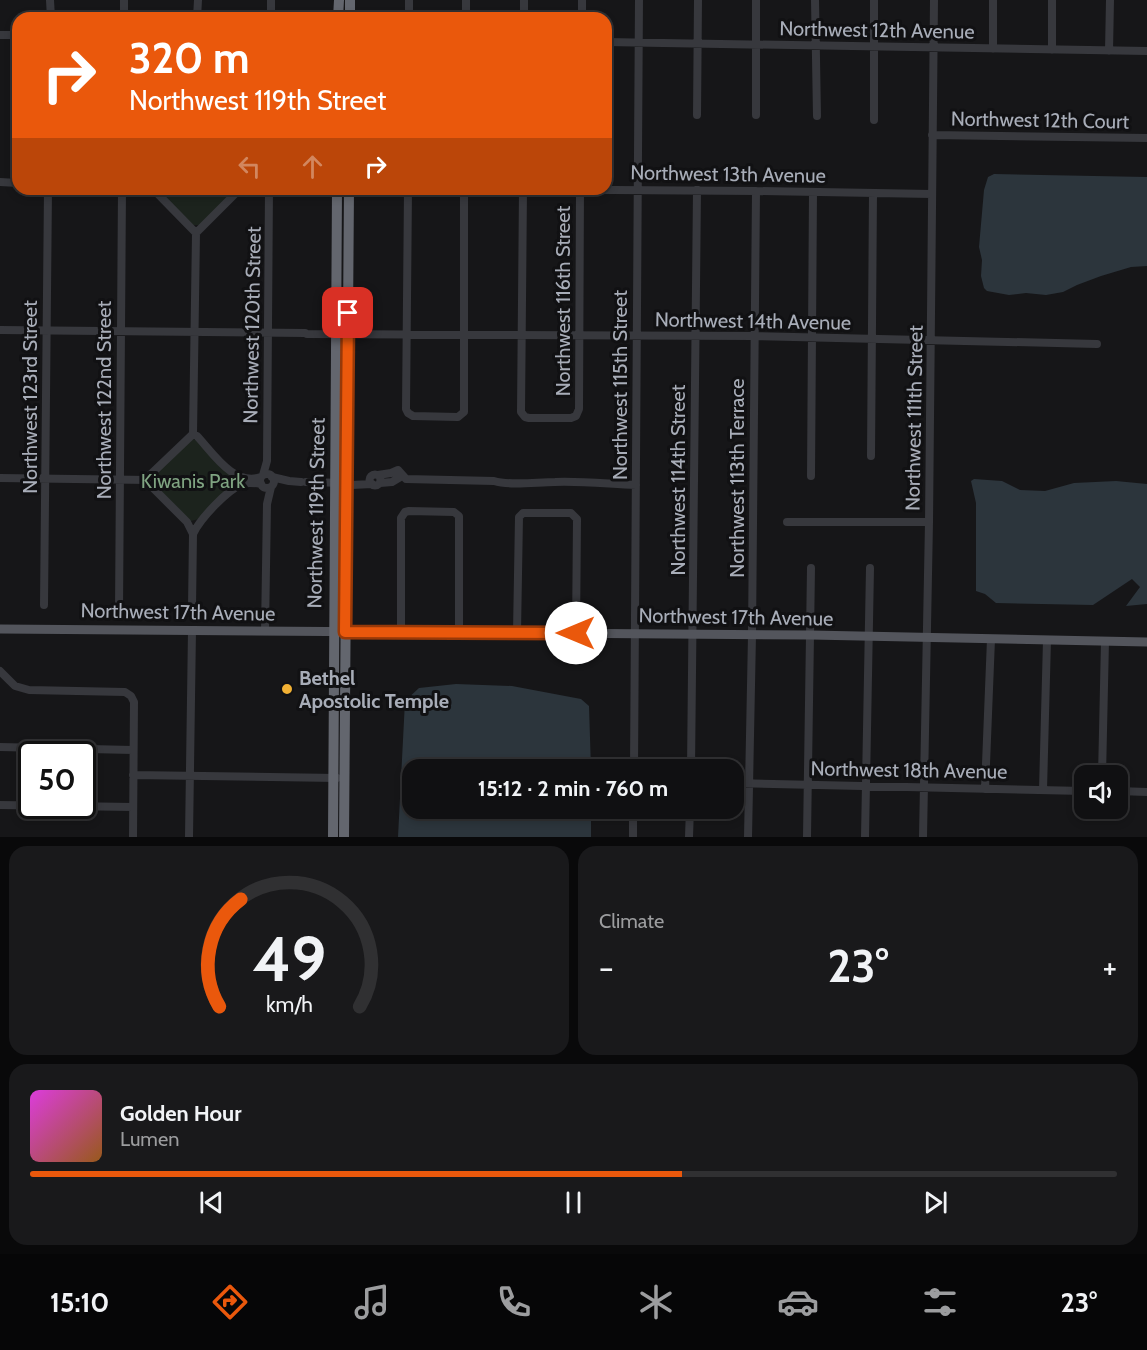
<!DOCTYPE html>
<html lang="en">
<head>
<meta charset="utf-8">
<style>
  body { margin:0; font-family:Cabin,sans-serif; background:#19191b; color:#f1f3f6; height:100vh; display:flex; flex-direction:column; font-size:22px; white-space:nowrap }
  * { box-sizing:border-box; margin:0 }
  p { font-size:20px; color:#9c9d9f }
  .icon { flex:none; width:33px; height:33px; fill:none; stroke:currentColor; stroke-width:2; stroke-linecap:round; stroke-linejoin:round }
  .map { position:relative; height:837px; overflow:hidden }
  .sheet { display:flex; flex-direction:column; gap:9px; padding:9px; background:#09090a; flex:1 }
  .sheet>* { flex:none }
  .banner { position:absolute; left:12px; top:12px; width:600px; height:183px; border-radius:18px; box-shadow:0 3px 9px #0003,0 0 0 2px #303032; background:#ea580c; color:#fff; overflow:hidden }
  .tools { position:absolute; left:1074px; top:765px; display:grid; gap:12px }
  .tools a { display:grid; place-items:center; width:54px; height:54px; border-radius:12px; background:#101012; box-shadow:0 3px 9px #0003,0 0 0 2px #303032; font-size:30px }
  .speed { position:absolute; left:18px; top:741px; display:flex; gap:12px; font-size:30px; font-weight:700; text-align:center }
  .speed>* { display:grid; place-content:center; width:78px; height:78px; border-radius:50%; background:#101012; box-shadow:0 3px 9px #0003,0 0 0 2px #303032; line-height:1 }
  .speed .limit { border:3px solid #111; border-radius:9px; background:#fff; color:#111 }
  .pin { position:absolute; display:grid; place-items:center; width:51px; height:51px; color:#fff; margin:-26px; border-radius:12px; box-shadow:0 3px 9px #0006 }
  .me { position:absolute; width:66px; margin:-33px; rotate:270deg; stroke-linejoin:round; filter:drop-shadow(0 0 4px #0008) }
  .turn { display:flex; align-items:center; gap:21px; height:126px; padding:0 18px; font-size:27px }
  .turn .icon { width:78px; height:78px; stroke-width:2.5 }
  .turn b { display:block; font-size:42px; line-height:51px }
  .lanes { display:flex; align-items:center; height:57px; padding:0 18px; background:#0003; justify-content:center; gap:30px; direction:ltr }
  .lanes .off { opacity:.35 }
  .big { font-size:45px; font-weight:700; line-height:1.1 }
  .sheet .tile { flex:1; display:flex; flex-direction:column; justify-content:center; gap:9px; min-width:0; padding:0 21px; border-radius:18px; background:#19191b }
  .sheet .dial { align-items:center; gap:0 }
  .dial svg { height:156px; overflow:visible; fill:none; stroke:#303032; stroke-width:7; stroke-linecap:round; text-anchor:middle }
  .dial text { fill:#f1f3f6; stroke:none }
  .song { display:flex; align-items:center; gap:18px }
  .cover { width:72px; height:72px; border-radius:9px; background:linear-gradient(135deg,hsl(300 70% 55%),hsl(30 70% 35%)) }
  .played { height:6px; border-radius:3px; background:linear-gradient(90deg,#ea580c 60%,#303032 60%) }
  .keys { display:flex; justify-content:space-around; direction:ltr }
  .heat { display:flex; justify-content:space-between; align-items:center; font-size:33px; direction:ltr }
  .sheet .tiles { flex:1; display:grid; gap:9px; grid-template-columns:1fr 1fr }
  .tile:last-child { grid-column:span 2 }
  .trip { position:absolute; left:402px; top:759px; width:342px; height:60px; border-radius:18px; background:#101012; box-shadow:0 3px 9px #0003,0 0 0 2px #303032; font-weight:700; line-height:60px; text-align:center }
  .dock { display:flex; height:96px; justify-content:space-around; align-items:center; background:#060607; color:#9c9d9f }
  .dock .icon { width:42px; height:42px }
  .dock .on { color:#ea580c }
  .dock b { font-size:27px; color:#f1f3f6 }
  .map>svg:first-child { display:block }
</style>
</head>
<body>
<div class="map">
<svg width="1147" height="837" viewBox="0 0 1147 837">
  <rect width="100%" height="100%" fill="#161618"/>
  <!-- green -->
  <path fill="#1c231d" d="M 157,189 L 236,189 L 200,225 L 192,225 Z
    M 193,439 L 196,440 L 231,474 L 234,483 L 199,519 L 191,521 L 152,484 L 152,477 Z"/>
  <!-- water -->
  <path fill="#2c353c" d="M 994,174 L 1147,177 L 1147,266 L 1131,267 L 1101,276 L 1077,285 L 1063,292 L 1046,295 L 1026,293 L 1009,295 L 987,291 L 984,288 L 981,276 L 982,260 L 979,247 L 984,190 L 988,177 Z
    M 974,479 L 1002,481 L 1020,490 L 1045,491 L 1074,483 L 1116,481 L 1147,484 L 1147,604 L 1126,606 L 1140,587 L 1132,579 L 1093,605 L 996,603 L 985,594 L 976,591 L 976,503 L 971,481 Z
    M 456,684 L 512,686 L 581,699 L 589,706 L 591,769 L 412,770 L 412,808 L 591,809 L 591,837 L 398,837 L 405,701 L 419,688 Z"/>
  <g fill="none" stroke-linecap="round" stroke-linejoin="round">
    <!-- minor -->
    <path stroke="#37383d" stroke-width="8" d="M 50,0 L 51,18
      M 271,0 L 271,18
      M 815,0 L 817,116
      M 874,0 L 874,120
      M 124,18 L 124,0
      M 197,18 L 198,0
      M 409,18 L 409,0
      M 466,18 L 466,0
      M 524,18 L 524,0
      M 582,18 L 582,0
      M 0,35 L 18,35
      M 606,42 L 1147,51
      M 993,49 L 993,0
      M 1052,50 L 1052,0
      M 1109,51 L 1110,0
      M 697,115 L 698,0
      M 756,115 L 756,0
      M 932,135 L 1147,138
      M 0,182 L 18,183
      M 153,189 L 196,233
      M 408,189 L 406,409 L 408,413 L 413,416 L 458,417 L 464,412 L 464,189
      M 451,189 L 756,191 L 932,194
      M 523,189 L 521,412 L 525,417 L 529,418 L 571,418 L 576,416 L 579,409 L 580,189
      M 196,233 L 240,189
      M 0,330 L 305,333
      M 307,334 L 755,336 L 1097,344
      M 193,434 L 196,233
      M 193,434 L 197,436 C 213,453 234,487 261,477
      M 871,456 L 873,193
      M260 481a7 7 0 1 1 14 0a7 7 0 1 1-14 0Z
      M369.5 480a5.5 5.5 0 1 1 11 0a5.5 5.5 0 1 1-11 0Z
      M 263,475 L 267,461 L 269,189
      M 378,475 L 391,473 L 398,470 L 406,479 L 494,481 C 511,486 537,482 555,482 C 582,481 609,484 636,485
      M 811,476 L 813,192
      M 272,477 L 289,481 L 301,482
      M 0,478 L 149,480
      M 149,480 L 150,485 L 187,522 L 193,534
      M 149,480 L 150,475 L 193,434
      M 306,482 L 346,483 L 352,485 L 372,484
      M 380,483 L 392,482 L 402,476
      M 787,522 L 929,522
      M 44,605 L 48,189
      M 192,607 L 193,534 C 200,519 226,491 242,484 C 248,482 255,483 261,484
      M 119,611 L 122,189
      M 265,631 L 267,504 L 271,487
      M 401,632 L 401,518 L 405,512 L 409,511 L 454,512 L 459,516 L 459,632
      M 517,632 L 519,517 L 523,513 L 571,513 L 577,519 L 576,633
      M 0,671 L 15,686 L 29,690 L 125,692 L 131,696 L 134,702 L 133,837
      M 0,747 L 133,750
      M 634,770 L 639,0
      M 691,770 L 697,190
      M 133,775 L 337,778
      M 1102,776 L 1105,641
      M 734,783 L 1084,791
      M 985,789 L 991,639
      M 1043,790 L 1047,640
      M 1118,791 L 1147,792
      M 0,805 L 133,807
      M 189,837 L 192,630
      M 633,837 L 633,808
      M 689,837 L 690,808
      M 748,837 L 752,635 L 756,191
      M 807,837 L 811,568
      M 865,837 L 870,568
      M 923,837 L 929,522 L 934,0"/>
    <!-- major -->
    <path stroke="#53555c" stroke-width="9" d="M 0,629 L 811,635 L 1147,642"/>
    <!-- highway -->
    <path stroke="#63666e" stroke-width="10" d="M 338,18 L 339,0
      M 350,18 L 350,0
      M 333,837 L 337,189
      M 344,837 L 349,189"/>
  </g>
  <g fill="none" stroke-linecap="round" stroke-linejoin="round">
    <!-- route casing -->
    <g stroke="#983908" stroke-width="15">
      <path id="route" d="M 348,313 L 345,632 L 576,633"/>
    </g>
    <!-- route -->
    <use href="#route" stroke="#ea580c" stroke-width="10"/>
  </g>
  <!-- markers -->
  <circle fill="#f2b134" stroke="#111113" stroke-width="2" cx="287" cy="689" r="6"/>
  <g text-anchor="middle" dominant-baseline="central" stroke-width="6" stroke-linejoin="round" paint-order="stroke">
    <!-- street labels -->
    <g font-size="20" fill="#a8adb8" stroke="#111113">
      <text transform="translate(877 30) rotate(1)">Northwest 12th Avenue</text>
      <text transform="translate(1040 120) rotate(1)">Northwest 12th Court</text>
      <text transform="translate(728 174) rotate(1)">Northwest 13th Avenue</text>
      <text transform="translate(563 301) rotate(-90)">Northwest 116th Street</text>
      <text transform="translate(753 321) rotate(1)">Northwest 14th Avenue</text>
      <text transform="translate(252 325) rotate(-89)">Northwest 120th Street</text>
      <text transform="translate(620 385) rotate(-90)">Northwest 115th Street</text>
      <text transform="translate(30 397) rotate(-90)">Northwest 123rd Street</text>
      <text transform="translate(104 400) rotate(-90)">Northwest 122nd Street</text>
      <text transform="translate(914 418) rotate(-89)">Northwest 111th Street</text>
      <text transform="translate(737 478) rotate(-90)">Northwest 113th Terrace</text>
      <text transform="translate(678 480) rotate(-90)">Northwest 114th Street</text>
      <text transform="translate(316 513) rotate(-89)">Northwest 119th Street</text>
      <text transform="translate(178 612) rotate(1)">Northwest 17th Avenue</text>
      <text transform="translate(736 617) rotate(1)">Northwest 17th Avenue</text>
      <text transform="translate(909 770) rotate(1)">Northwest 18th Avenue</text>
    </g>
    <!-- park labels -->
    <g font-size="20" fill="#7fa381" stroke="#111113">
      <text x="193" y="481">Kiwanis Park</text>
    </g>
    <!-- poi labels -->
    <g font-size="20" font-weight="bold" fill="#a8adb8" stroke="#111113" text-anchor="start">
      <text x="299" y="678">Bethel<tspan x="299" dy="23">Apostolic Temple</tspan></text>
    </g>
  </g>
</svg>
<div class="tools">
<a><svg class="icon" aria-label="sound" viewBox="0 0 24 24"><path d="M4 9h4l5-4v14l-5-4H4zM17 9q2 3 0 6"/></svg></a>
</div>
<div class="speed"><div class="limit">50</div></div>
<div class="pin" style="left:348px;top:313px;background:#d93025"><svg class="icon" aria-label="arrive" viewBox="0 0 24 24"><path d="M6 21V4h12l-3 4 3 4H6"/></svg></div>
<svg class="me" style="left:576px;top:633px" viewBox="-20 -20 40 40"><circle r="19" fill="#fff"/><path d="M0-13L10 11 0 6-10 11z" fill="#ea580c"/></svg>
<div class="trip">15:12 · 2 min · 760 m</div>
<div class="banner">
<div class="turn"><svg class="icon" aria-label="right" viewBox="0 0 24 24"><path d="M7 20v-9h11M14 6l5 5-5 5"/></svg><div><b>320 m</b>Northwest 119th Street</div></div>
<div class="lanes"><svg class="icon off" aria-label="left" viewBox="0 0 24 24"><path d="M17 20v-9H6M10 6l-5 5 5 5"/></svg><svg class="icon off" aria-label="ahead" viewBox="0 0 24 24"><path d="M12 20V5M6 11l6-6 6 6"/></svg><svg class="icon" aria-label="right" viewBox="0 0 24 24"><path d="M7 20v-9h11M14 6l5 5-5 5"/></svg></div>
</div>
</div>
<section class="sheet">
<div class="tiles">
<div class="tile dial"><svg viewBox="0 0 100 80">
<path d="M14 69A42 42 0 1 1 86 69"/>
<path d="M14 69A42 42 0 0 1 25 14" stroke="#ea580c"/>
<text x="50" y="56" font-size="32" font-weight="700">49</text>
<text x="50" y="72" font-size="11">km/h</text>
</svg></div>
<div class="tile"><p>Climate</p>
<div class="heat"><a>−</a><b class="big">23°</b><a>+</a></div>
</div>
<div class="tile">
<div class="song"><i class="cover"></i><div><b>Golden Hour</b><p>Lumen</p></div></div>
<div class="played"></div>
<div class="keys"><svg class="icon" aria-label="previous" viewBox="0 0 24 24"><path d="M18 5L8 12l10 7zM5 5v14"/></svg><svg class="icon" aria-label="pause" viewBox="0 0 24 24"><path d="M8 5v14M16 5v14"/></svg><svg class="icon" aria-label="next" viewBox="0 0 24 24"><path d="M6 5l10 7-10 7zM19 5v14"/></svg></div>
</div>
</div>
</section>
<nav class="dock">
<b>15:10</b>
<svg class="icon on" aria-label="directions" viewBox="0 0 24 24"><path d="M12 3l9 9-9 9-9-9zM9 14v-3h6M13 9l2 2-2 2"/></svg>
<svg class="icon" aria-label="music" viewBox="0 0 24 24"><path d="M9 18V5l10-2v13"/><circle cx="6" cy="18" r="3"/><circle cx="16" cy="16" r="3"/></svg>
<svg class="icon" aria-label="phone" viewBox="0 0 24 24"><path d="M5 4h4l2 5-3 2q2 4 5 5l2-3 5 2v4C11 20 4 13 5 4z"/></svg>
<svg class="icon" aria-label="climate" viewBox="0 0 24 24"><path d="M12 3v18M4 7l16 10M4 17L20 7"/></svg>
<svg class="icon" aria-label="car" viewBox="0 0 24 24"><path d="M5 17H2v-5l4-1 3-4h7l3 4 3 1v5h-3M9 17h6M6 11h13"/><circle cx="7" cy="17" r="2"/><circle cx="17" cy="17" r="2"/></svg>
<svg class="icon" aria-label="filters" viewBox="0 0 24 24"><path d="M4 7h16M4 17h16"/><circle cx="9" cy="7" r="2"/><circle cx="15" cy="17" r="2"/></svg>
<b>23°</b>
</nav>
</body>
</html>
